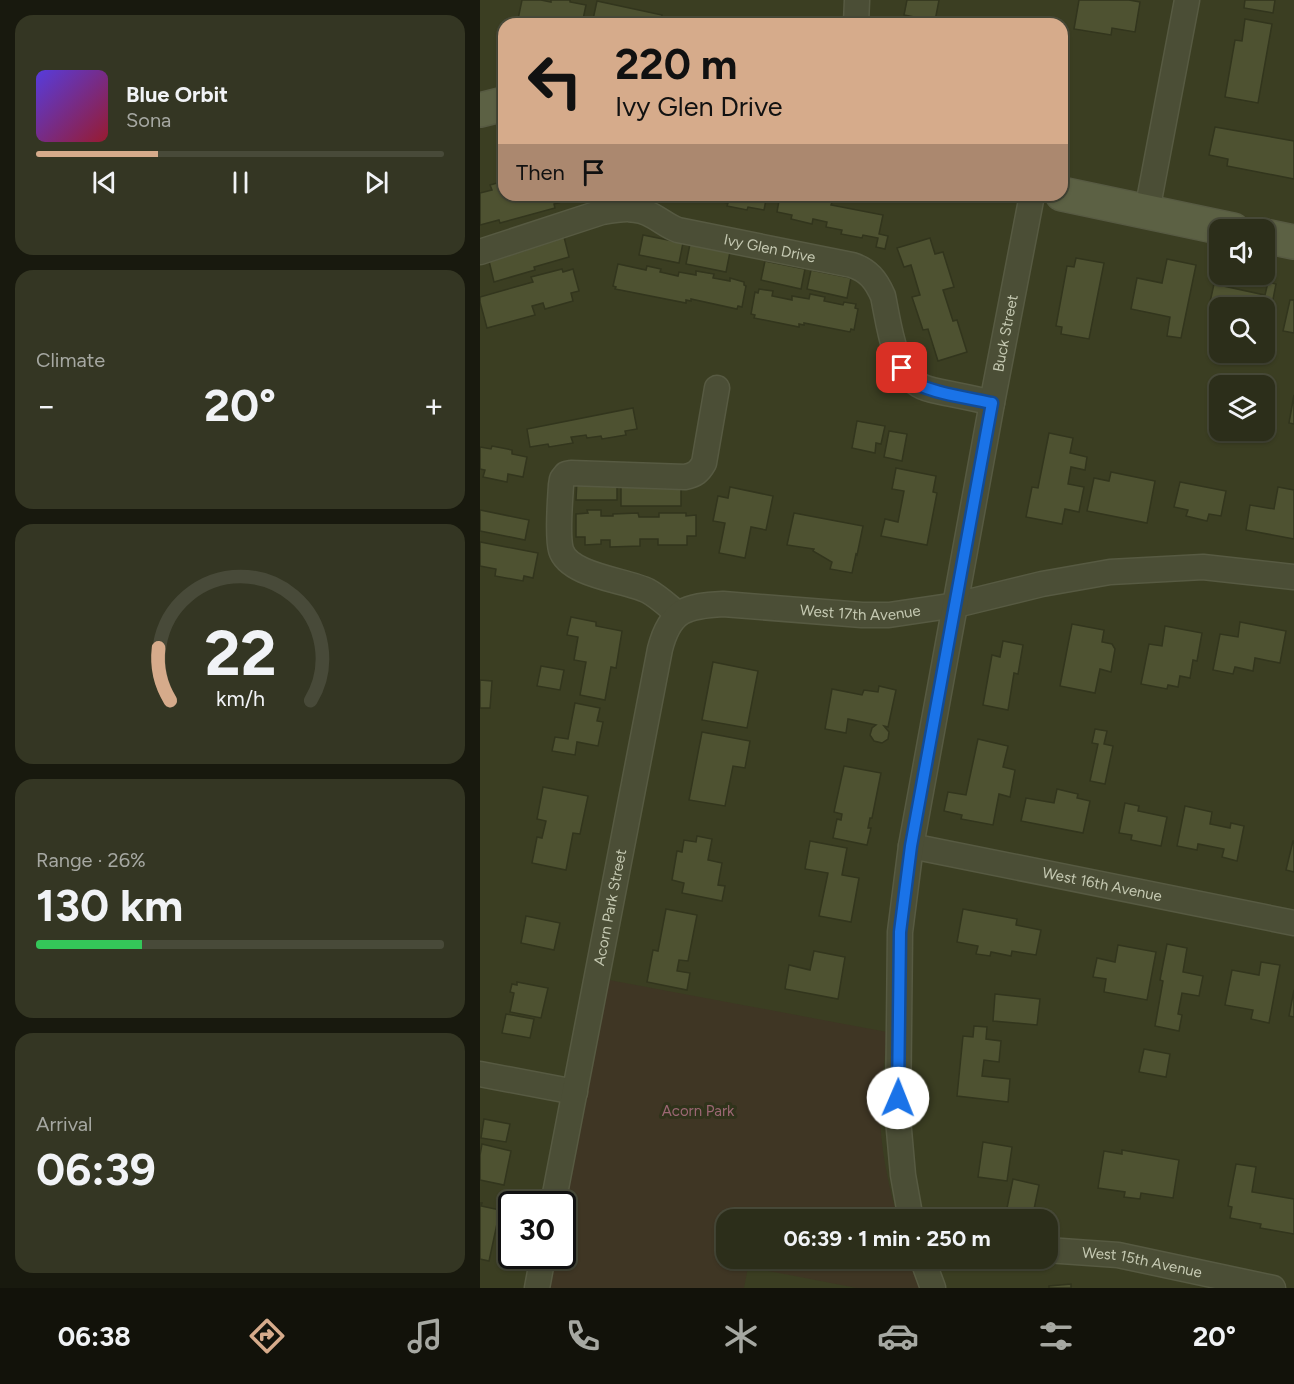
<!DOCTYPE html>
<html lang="en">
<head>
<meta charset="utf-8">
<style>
  body { margin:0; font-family:Figtree,sans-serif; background:#343623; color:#f1f3f6; height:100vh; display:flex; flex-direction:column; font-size:22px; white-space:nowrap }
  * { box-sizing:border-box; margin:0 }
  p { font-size:20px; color:#a6a8a2 }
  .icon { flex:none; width:33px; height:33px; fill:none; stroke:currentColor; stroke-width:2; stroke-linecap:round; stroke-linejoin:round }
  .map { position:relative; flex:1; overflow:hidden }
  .details { display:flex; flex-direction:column; gap:15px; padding:15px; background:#18190e; width:480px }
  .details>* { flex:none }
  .banner { position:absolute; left:18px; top:18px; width:570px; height:183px; border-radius:18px; box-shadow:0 2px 4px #0004,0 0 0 2px #484a39; background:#d6ab8b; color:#111; overflow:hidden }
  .buttons { position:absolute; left:729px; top:219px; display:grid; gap:12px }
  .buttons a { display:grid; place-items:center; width:66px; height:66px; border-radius:12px; background:#2c2e1a; box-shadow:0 2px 4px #0004,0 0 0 2px #484a39; font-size:30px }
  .speed { position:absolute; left:18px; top:1191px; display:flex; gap:12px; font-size:30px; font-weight:700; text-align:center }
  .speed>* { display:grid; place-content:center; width:78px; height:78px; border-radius:50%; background:#2c2e1a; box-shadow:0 2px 4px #0004,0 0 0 2px #484a39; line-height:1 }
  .speed .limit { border:3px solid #111; border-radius:9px; background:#fff; color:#111 }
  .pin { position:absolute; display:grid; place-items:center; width:51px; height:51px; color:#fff; margin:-26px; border-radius:12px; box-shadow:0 3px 9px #0006 }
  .me { position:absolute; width:66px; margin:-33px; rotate:1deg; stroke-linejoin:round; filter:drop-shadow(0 0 4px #0008) }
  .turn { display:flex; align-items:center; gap:21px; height:126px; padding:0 18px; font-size:27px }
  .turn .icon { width:78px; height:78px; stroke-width:2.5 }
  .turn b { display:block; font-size:42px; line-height:51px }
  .then { display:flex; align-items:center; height:57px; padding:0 18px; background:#0003; gap:12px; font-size:22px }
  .big { font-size:45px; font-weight:700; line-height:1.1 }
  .details .tile { flex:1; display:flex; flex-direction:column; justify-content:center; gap:9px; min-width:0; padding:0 21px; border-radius:18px; background:#343623 }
  .details .dial { align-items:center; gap:0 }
  .dial svg { height:156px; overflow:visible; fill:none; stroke:#484a39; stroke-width:7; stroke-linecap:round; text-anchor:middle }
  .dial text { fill:#f1f3f6; stroke:none }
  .song { display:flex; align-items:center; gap:18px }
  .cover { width:72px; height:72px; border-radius:9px; background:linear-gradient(135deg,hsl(250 70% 55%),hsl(350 70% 35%)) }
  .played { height:6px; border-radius:3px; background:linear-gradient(90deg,#d6ab8b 30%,#484a39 30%) }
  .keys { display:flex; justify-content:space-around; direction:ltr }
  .heat { display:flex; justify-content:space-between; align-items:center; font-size:33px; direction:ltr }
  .charge { height:9px; border-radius:4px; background:linear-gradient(90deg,#34c759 26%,#484a39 0) }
  .trip { position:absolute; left:236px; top:1209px; width:342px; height:60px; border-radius:18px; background:#2c2e1a; box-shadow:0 2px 4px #0004,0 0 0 2px #484a39; font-weight:700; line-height:60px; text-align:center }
  .tabs { display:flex; height:96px; justify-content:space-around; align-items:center; background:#12120a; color:#a6a8a2 }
  .tabs .icon { width:42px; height:42px }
  .tabs .current { color:#d6ab8b }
  .tabs b { font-size:27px; color:#f1f3f6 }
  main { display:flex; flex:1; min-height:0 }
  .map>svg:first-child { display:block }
</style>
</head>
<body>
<main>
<section class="details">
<div class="tile">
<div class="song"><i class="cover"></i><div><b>Blue Orbit</b><p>Sona</p></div></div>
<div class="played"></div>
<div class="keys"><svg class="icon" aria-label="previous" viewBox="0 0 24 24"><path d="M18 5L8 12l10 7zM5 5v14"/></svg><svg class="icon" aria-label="pause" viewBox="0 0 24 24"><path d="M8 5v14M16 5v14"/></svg><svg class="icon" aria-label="next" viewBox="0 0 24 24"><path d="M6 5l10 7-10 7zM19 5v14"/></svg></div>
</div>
<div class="tile"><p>Climate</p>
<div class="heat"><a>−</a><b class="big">20°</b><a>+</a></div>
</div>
<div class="tile dial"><svg viewBox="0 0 100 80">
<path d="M14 69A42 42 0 1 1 86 69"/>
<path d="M14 69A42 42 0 0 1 8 42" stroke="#d6ab8b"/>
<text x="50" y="56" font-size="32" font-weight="700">22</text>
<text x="50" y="72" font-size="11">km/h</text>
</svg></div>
<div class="tile"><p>Range · 26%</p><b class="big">130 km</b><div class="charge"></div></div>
<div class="tile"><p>Arrival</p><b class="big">06:39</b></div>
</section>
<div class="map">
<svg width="814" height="1288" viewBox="0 0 814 1288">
  <rect width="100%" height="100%" fill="#3b3e22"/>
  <!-- green -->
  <path fill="#3f3624" d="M 129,980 L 407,1032 C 405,1058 401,1084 400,1110 C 400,1147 408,1184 418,1219 L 246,1220 L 246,1258 L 433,1259 L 445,1288 L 377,1288 L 268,1267 L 264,1288 L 69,1288 L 76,1256 L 82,1256 L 83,1220 Z"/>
  <!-- building -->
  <path fill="#4e5231" stroke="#32351d" stroke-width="1.5" d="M 42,0 L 61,0 L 71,2 L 71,0 L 90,0 L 90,2 L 106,5 L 102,24 L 37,24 Z
    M 427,0 L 459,0 L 455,21 L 424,15 Z
    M 599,0 L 649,0 L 660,2 L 655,32 L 632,28 L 631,35 L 594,29 Z
    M 765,0 L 795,0 L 793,13 L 764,8 Z
    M 117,1 L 182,15 L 180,24 L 112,24 Z
    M 765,19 L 792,24 L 778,103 L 745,97 L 755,40 L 762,41 Z
    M 735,127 L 814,141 L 814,179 L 747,166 L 748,159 L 729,155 Z
    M 24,181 L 24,195 L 87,195 L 89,200 L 74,204 L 75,208 L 20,223 L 19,220 L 0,225 L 0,193 L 12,190 L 10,185 Z
    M 234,195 L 287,195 L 284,210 L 268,207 L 267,210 L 247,206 L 248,203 L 233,200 Z
    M 300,195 L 333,195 L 353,199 L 351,205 L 403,215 L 399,234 L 408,236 L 405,249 L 396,247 L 398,238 L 383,235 L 382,238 L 361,234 L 362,230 L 346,227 L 347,222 L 333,219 L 332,224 L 311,219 L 312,215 L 297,212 Z
    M 163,235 L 203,243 L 199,263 L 159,255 Z
    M 84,237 L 89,257 L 54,267 L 55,270 L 14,282 L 9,261 L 46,250 L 46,248 Z
    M 450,238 L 455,254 L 463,252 L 474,287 L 463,290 L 473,321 L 477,320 L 487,352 L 458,361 L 448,329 L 443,330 L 432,297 L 440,295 L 431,265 L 424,267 L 417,248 Z
    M 210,244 L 250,252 L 246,272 L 206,264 Z
    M 596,258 L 624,263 L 609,339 L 581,334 L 582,327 L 576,326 L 587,266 L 594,267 Z
    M 687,259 L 716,265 L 701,338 L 687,336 L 690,317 L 651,309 L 657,278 L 682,283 Z
    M 285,261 L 325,269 L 321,289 L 281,280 Z
    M 138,264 L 166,270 L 167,266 L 181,269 L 180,272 L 198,276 L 199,272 L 216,275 L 216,271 L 234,274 L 233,278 L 250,281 L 250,278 L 264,282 L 264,285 L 266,286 L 262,307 L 258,306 L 257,309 L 211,299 L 211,301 L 206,300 L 206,303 L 135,289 L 136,287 L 133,286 Z
    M 82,269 L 83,272 L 93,269 L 99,291 L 91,293 L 93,301 L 65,309 L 63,303 L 52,306 L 55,315 L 7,328 L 0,302 L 0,297 L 53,282 L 51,277 Z
    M 331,270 L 371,278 L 367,298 L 327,289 Z
    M 788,282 L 796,284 L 788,325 L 784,324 L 784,308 L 740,308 L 740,313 L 728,311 L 734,284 L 785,295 Z
    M 279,289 L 293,291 L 292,296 L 312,300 L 312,296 L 329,299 L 330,294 L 345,297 L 344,301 L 363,305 L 364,302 L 376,304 L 375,308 L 378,309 L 374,330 L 371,329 L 370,332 L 324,323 L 324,325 L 319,324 L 319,327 L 274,318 L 275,315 L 271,314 L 275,292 L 278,293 Z
    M 810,300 L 814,300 L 814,333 L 803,331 Z
    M 814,395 L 814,424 L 809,423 Z
    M 153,408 L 157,429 L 145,431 L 146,435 L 122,439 L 121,436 L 107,438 L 106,435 L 91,437 L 93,443 L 69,447 L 68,444 L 50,447 L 47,429 Z
    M 377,421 L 405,426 L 401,444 L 396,443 L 395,453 L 372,448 Z
    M 409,431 L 427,434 L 422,461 L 404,457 Z
    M 569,433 L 593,438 L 590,453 L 607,457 L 605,470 L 591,467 L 588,484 L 604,487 L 599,512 L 585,509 L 582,524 L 546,517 L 552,487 L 558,488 Z
    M 12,446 L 32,450 L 32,454 L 47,457 L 43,477 L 28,474 L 27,482 L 3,477 L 5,470 L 0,469 L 0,447 L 11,449 Z
    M 416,468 L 456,476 L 453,492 L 457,493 L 447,545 L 401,536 L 405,519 L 418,522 L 424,491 L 412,489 Z
    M 631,472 L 675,481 L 667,523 L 607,511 L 614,478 L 629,481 Z
    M 97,480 L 137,480 L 137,500 L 96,500 Z
    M 700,482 L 746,491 L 741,516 L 729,514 L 727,521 L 706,516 L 708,510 L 694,507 Z
    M 141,486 L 201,487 L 201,506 L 141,506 Z
    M 250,487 L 293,496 L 286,530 L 271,527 L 265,558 L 239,553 L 245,523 L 233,521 L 238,496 L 248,498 Z
    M 798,487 L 814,490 L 814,539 L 766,530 L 770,505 L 794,509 Z
    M 0,510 L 49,520 L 45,540 L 0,531 Z
    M 107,510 L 121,510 L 121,516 L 133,516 L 133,514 L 158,513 L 159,517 L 179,517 L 179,513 L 206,513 L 206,516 L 216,515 L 216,536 L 207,536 L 207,545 L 178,545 L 178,539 L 160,539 L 160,546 L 130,547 L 130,540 L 121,540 L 121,544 L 105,545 L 105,537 L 96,537 L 96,514 L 108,513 Z
    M 314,513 L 383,526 L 377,555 L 376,554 L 372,573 L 350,569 L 352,562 L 333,551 L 334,549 L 307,545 Z
    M 0,542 L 58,553 L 53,578 L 44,576 L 43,581 L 15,576 L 16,569 L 0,566 Z
    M 91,617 L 116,622 L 116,626 L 142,631 L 136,668 L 131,667 L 125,700 L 100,695 L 106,662 L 94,660 L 98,637 L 87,635 Z
    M 760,622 L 806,631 L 800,663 L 775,658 L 773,671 L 755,667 L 753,674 L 733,670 L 740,634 L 758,637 Z
    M 592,624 L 624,630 L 622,642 L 632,644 L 635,649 L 631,672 L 620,669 L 615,693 L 580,686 Z
    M 685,626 L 722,633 L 717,661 L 713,660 L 710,678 L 700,676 L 698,687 L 688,685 L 687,689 L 661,684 L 669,644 L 682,646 Z
    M 523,641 L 543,645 L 538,674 L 534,673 L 528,710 L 503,705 L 512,655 L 520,657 Z
    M 233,662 L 278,671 L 267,728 L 222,720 Z
    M 61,666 L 84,670 L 80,690 L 57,686 Z
    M 0,680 L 12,681 L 10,708 L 0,708 Z
    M 399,686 L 416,690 L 408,727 L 404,726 L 409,732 L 408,739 L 402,743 L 394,741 L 390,735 L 392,728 L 396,725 L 368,719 L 366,733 L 345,729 L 352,689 L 382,695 L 384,690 L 398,692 Z
    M 95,703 L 120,708 L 117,721 L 123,722 L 118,746 L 97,742 L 95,755 L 72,751 L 75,737 L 88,739 Z
    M 615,729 L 627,731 L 624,744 L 633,746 L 625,784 L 610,781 L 618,744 L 612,743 Z
    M 222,732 L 270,741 L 265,768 L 253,766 L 245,806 L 209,800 Z
    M 498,739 L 528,746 L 523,767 L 535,770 L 530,797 L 519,794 L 513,825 L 481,819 L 482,815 L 464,811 L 468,792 L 486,795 Z
    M 364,766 L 401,773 L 392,818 L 390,818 L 388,828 L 391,828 L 387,845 L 353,838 L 357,819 L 361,820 L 362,814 L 354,812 Z
    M 63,787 L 108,796 L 100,834 L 93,833 L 86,870 L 52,863 L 57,837 L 62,838 L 66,821 L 57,819 Z
    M 577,789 L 598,794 L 597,798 L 610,801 L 603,833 L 541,821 L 546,798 L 574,803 Z
    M 645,803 L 659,806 L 658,811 L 687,817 L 681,846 L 651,840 L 652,835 L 639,833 Z
    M 705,806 L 732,812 L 730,824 L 750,828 L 751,823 L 764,826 L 757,861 L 742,857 L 744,849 L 718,844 L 717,850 L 697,846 Z
    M 217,836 L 232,839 L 228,860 L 242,863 L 238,885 L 245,886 L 242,901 L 202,893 L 204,883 L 192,880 L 197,851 L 202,852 L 204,840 L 216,842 Z
    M 330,841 L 367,848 L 362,875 L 379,878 L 371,922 L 339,916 L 348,873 L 325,869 Z
    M 813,841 L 814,841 L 814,872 L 806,870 Z
    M 186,909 L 217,915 L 208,961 L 199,960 L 197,971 L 210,973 L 207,990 L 167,982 L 173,950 L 178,951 Z
    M 483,909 L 537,919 L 536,925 L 561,930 L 556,955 L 532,951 L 531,956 L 511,952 L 510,956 L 496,954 L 498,946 L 477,942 Z
    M 46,916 L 80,923 L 74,950 L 41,943 Z
    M 687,944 L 707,948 L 703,972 L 723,976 L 719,996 L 702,993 L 698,1014 L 702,1015 L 699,1031 L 675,1026 L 683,981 L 680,980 Z
    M 638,945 L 676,952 L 667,1000 L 624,992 L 626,979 L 613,977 L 617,958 L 635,962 Z
    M 334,951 L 365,957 L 358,999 L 305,989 L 309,965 L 330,970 Z
    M 781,962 L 800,965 L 789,1023 L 771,1019 L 773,1010 L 745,1005 L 752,970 L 779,975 Z
    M 37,982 L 68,988 L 61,1018 L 30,1012 L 34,993 L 30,992 L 32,984 L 37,985 Z
    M 814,990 L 814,1017 L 809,1016 Z
    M 515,994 L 560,999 L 557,1025 L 513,1021 Z
    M 26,1014 L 54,1019 L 50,1038 L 22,1033 Z
    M 494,1026 L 507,1027 L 506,1039 L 521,1041 L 519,1062 L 504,1060 L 502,1076 L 530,1079 L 528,1102 L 477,1096 L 483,1036 L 493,1037 Z
    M 664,1049 L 690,1054 L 686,1077 L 659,1072 Z
    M 4,1119 L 30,1124 L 26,1142 L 1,1138 Z
    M 503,1142 L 532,1147 L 527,1181 L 498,1177 Z
    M 2,1144 L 31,1151 L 24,1185 L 0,1180 L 0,1155 Z
    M 642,1150 L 699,1160 L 693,1198 L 661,1193 L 660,1199 L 644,1197 L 645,1192 L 618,1188 L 624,1151 L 642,1154 Z
    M 756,1164 L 776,1167 L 772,1192 L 814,1199 L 814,1234 L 780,1228 L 781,1224 L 750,1218 L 752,1207 L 748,1206 Z
    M 533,1179 L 559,1185 L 553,1214 L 527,1208 Z
    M 0,1203 L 2,1203 L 1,1206 L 20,1210 L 9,1261 L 0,1259 Z
    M 591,1284 L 591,1288 L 569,1288 L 569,1286 Z"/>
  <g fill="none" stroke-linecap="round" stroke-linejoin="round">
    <!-- street casing -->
    <g stroke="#575a42" stroke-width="27">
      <g id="street">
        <path d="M 376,24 L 377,0"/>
        <path d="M 667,211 L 707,0"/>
        <path id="s1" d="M 0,252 L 122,212 C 140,209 157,206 173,216 C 182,221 189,227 198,230 L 372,265 C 388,270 396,280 403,296 C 409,324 413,369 439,385 C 447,390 457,391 466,393 C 481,396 497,399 512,403"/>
        <path d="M 198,614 C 188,606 179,597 168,591 C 146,580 89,576 81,550 C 77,536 80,501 81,485 L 82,479 L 86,474 L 91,473 L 205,477 C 215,475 219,472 224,463 L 237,388"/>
        <path id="s2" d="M 431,846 L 814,923"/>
        <path d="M 0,1074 L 95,1092"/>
        <path id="s3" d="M 73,1204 L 180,649 C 190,610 206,606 243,604 L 382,615 L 409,615 L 476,605 L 562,584 L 630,572 L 723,567 L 814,577"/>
        <path id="s4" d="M 431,1220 L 423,1175 L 418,1119 L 420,932 L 431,846 L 512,403 L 552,195"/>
        <path id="s5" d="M 567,1250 L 638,1255 L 793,1288"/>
        <path d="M 442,1258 L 453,1288"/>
        <path d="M 57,1288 L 63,1256"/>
      </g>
    </g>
    <!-- secondary casing -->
    <g stroke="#575a42" stroke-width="36">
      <path id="secondary" d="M 0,110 L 24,104
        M 582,194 L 753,230
        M 784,236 L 814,242"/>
    </g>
    <!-- street -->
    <use href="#street" stroke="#4b4e36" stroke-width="24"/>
    <!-- secondary -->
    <use href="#secondary" stroke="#5c6144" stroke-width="33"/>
  </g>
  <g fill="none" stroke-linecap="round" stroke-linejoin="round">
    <!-- route casing -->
    <g stroke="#114b97" stroke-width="15">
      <path id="route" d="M 418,1098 L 420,932 L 431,846 L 512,403 C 494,399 452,393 438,384 C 431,380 427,374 422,368"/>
    </g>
    <!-- route -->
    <use href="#route" stroke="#1a73e8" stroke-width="10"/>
  </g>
  <g text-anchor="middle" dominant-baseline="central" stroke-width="6" stroke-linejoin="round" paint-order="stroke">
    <!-- street labels -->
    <g font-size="15" fill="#c5c9b2" stroke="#30331b">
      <text stroke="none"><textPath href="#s1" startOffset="303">Ivy Glen Drive</textPath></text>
      <text stroke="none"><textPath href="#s4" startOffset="897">Buck Street</textPath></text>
      <text stroke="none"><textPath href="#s3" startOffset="789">West 17th Avenue</textPath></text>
      <text stroke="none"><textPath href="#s2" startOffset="195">West 16th Avenue</textPath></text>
      <text stroke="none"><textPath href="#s3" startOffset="302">Acorn Park Street</textPath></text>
      <text stroke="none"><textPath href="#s5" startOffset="96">West 15th Avenue</textPath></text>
    </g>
    <!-- park labels -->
    <g font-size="15" fill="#9b6773" stroke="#30331b">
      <text x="218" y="1111">Acorn Park</text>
    </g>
  </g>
</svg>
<div class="buttons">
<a><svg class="icon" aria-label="sound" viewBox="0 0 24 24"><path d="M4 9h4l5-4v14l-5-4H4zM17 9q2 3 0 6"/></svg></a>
<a><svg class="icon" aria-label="search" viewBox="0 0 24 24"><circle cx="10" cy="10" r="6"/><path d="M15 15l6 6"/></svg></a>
<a><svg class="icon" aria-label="layers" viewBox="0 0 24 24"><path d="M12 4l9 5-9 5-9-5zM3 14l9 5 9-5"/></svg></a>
</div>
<div class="speed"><div class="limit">30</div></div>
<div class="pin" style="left:422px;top:368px;background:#d93025"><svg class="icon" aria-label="arrive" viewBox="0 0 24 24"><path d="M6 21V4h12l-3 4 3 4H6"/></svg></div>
<svg class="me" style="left:418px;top:1098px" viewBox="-20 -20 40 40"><circle r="19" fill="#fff"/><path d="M0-13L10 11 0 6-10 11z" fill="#1a73e8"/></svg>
<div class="trip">06:39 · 1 min · 250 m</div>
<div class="banner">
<div class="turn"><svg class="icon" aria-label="left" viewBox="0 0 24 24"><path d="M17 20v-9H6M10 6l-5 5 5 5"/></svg><div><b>220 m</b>Ivy Glen Drive</div></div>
<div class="then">Then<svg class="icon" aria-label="arrive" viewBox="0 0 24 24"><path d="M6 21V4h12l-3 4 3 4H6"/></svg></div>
</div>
</div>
</main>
<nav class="tabs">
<b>06:38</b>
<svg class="icon current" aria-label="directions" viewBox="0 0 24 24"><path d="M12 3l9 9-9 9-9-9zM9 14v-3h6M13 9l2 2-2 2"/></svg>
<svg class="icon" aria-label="music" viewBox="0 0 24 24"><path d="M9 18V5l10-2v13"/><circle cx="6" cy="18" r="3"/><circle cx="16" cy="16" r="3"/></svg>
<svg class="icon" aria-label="phone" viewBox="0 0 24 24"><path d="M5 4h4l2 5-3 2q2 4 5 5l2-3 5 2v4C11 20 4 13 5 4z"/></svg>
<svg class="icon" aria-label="climate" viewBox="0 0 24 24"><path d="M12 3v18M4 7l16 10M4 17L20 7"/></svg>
<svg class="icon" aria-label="car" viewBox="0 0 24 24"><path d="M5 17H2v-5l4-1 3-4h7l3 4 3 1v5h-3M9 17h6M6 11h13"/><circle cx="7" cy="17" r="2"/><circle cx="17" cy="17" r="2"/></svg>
<svg class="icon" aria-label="filters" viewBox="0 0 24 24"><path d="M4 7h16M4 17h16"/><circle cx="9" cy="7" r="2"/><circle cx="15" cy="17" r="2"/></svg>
<b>20°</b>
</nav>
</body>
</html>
